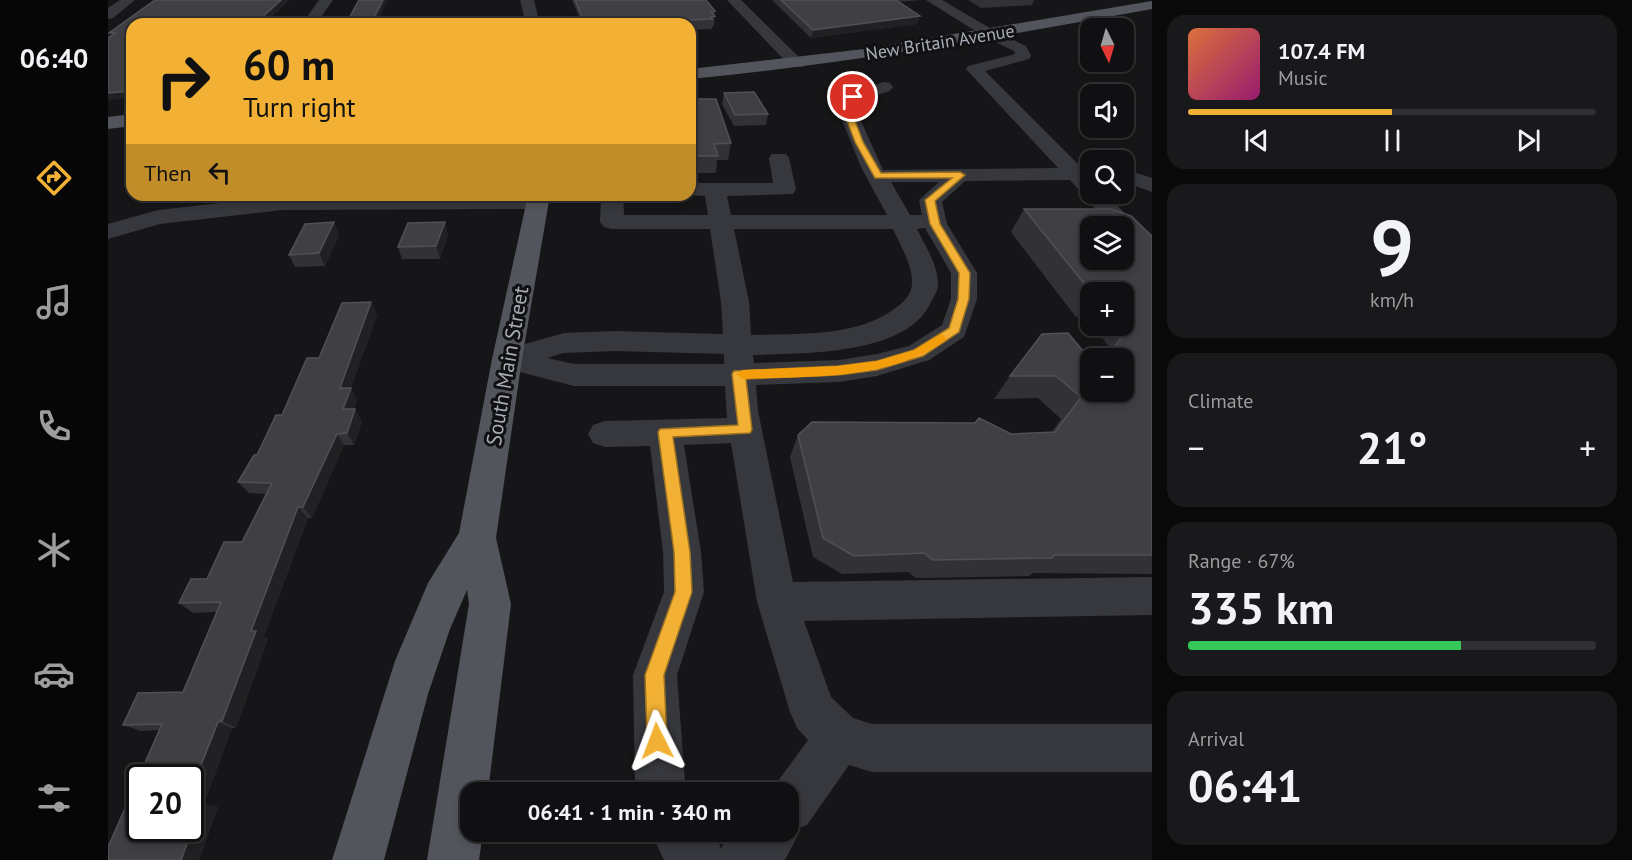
<!DOCTYPE html>
<html lang="en">
<head>
<meta charset="utf-8">
<style>
  body { margin:0; font-family:"PT Sans",sans-serif; background:#19191b; color:#f1f3f6; height:100vh; display:flex; flex-direction:column; font-size:22px; white-space:nowrap }
  * { box-sizing:border-box; margin:0 }
  p { font-size:20px; color:#9c9d9f }
  .icon { flex:none; width:33px; height:33px; fill:none; stroke:currentColor; stroke-width:2; stroke-linecap:round; stroke-linejoin:round }
  .map { position:relative; flex:1; overflow:hidden }
  .sheet { display:flex; flex-direction:column; gap:15px; padding:15px; background:#09090a; width:480px }
  .sheet>* { flex:none }
  .hud { position:absolute; left:18px; top:18px; width:570px; height:183px; border-radius:18px; box-shadow:0 3px 9px #0003,0 0 0 2px #303032; background:#f2b134; color:#111; overflow:hidden }
  .needle { width:39px; rotate:175deg }
  .fabs { position:absolute; left:972px; top:18px; display:grid; gap:12px }
  .fabs a { display:grid; place-items:center; width:54px; height:54px; border-radius:12px; background:#101012; box-shadow:0 3px 9px #0003,0 0 0 2px #303032; font-size:30px }
  .speed { position:absolute; left:18px; top:764px; display:flex; gap:12px; font-size:30px; font-weight:700; text-align:center }
  .speed>* { display:grid; place-content:center; width:78px; height:78px; border-radius:50%; background:#101012; box-shadow:0 3px 9px #0003,0 0 0 2px #303032; line-height:1 }
  .speed .limit { border:3px solid #111; border-radius:9px; background:#fff; color:#111 }
  .pin { position:absolute; display:grid; place-items:center; width:51px; height:51px; color:#fff; margin:-26px; border:3px solid #fff; border-radius:50%; box-shadow:0 2px 6px #0007 }
  .me { position:absolute; width:66px; margin:-33px; rotate:357deg; stroke-linejoin:round; filter:drop-shadow(0 0 4px #0008) }
  .turn { display:flex; align-items:center; gap:21px; height:126px; padding:0 18px; font-size:27px }
  .turn .icon { width:78px; height:78px; stroke-width:2.5 }
  .turn b { display:block; font-size:42px; line-height:51px }
  .then { display:flex; align-items:center; height:57px; padding:0 18px; background:#0003; gap:12px; font-size:22px }
  .big { font-size:45px; font-weight:800; line-height:1.1 }
  .sheet .tile { flex:1; display:flex; flex-direction:column; justify-content:center; gap:9px; min-width:0; padding:0 21px; border-radius:18px; background:#19191b }
  .sheet .dial { align-items:center; gap:0 }
  .dial b { font-size:78px; line-height:1 }
  .song { display:flex; align-items:center; gap:18px }
  .cover { width:72px; height:72px; border-radius:9px; background:linear-gradient(135deg,hsl(20 70% 55%),hsl(320 70% 35%)) }
  .played { height:6px; border-radius:3px; background:linear-gradient(90deg,#f2b134 50%,#303032 50%) }
  .keys { display:flex; justify-content:space-around; direction:ltr }
  .heat { display:flex; justify-content:space-between; align-items:center; font-size:33px; direction:ltr }
  .charge { height:9px; border-radius:4px; background:linear-gradient(90deg,#34c759 67%,#303032 0) }
  .trip { position:absolute; left:352px; top:782px; width:339px; height:60px; border-radius:18px; background:#101012; box-shadow:0 3px 9px #0003,0 0 0 2px #303032; font-weight:800; line-height:60px; text-align:center }
  main { display:flex; flex:1; min-height:0 }
  .tab-bar { display:flex; flex-direction:column; width:108px; justify-content:space-around; align-items:center; background:#060607; color:#9c9d9f }
  .tab-bar .icon { width:42px; height:42px }
  .tab-bar .selected { color:#f2b134 }
  .tab-bar b { font-size:27px; color:#f1f3f6 }
  .map>svg:first-child { display:block }
</style>
</head>
<body>
<main>
<nav class="tab-bar">
<b>06:40</b>
<svg class="icon selected" aria-label="directions" viewBox="0 0 24 24"><path d="M12 3l9 9-9 9-9-9zM9 14v-3h6M13 9l2 2-2 2"/></svg>
<svg class="icon" aria-label="music" viewBox="0 0 24 24"><path d="M9 18V5l10-2v13"/><circle cx="6" cy="18" r="3"/><circle cx="16" cy="16" r="3"/></svg>
<svg class="icon" aria-label="phone" viewBox="0 0 24 24"><path d="M5 4h4l2 5-3 2q2 4 5 5l2-3 5 2v4C11 20 4 13 5 4z"/></svg>
<svg class="icon" aria-label="climate" viewBox="0 0 24 24"><path d="M12 3v18M4 7l16 10M4 17L20 7"/></svg>
<svg class="icon" aria-label="car" viewBox="0 0 24 24"><path d="M5 17H2v-5l4-1 3-4h7l3 4 3 1v5h-3M9 17h6M6 11h13"/><circle cx="7" cy="17" r="2"/><circle cx="17" cy="17" r="2"/></svg>
<svg class="icon" aria-label="filters" viewBox="0 0 24 24"><path d="M4 7h16M4 17h16"/><circle cx="9" cy="7" r="2"/><circle cx="15" cy="17" r="2"/></svg>
</nav>
<div class="map">
<svg width="1044" height="860" viewBox="0 0 1044 860">
  <rect width="100%" height="100%" fill="#161618"/>
  <g fill="none" stroke-linecap="round" stroke-linejoin="round">
    <!-- minor -->
    <path fill="#37383d" fill-rule="evenodd" d="M 12,0 L 27,0 L 5,18 L 0,19 L 0,8 Z
      M 211,0 L 225,0 L 208,24 L 194,24 Z
      M 412,0 L 426,0 L 432,24 L 418,24 Z
      M 619,0 L 633,0 L 695,61 L 697,64 L 695,67 L 683,67 Z
      M 818,0 L 834,0 L 887,31 L 918,46 L 923,56 L 921,59 L 877,71 L 974,168 L 982,168 L 982,188 L 969,188 L 962,180 L 857,181 L 834,202 L 839,224 L 869,273 L 869,299 L 856,337 L 821,360 L 769,376 L 731,382 L 648,385 L 650,411 L 685,582 L 1044,577 L 1044,615 L 696,621 L 723,697 L 745,718 L 764,724 L 1044,724 L 1044,772 L 764,772 L 741,765 L 699,825 L 691,828 L 692,831 L 677,860 L 556,860 L 542,831 L 597,831 L 610,841 L 613,849 C 624,823 657,831 681,831 L 681,792 L 662,792 L 700,740 L 689,728 L 682,712 L 649,602 L 623,443 L 576,445 L 593,552 L 596,592 L 569,675 L 577,782 L 580,792 L 530,792 L 527,782 L 525,675 L 556,592 L 555,552 L 542,446 L 497,447 L 485,443 L 480,434 L 485,425 L 497,421 L 619,418 L 617,386 L 466,386 L 388,366 L 384,359 L 388,352 L 456,333 L 508,331 L 615,334 L 613,302 L 602,229 L 504,229 L 496,227 L 492,222 L 493,195 L 515,195 L 516,215 L 600,215 L 597,196 L 576,195 L 582,195 L 582,183 L 665,183 L 661,158 L 664,154 L 678,154 L 681,158 L 688,189 L 685,194 L 619,196 L 623,215 L 779,215 L 753,167 L 730,110 L 739,93 L 776,82 L 782,83 L 785,87 L 782,91 L 752,100 L 748,110 L 775,170 L 950,168 L 858,69 L 860,66 L 904,55 L 907,54 L 906,51 L 877,37 ZM 783,182 L 831,182 L 811,200 L 814,215 L 802,215 ZM 817,228 L 843,273 L 843,299 L 834,325 L 801,346 L 769,354 L 731,360 L 646,363 L 645,355 C 695,353 799,356 823,302 C 826,297 830,290 830,285 C 830,265 818,247 809,229 ZM 626,229 L 785,229 C 793,247 805,265 804,285 C 803,294 796,302 789,307 C 749,338 692,333 643,335 L 641,302 ZM 508,351 L 616,354 L 616,364 L 466,364 L 439,358 L 456,353 Z
      M 1016,169 L 1044,178 L 1044,192 L 1016,182 Z
      M 982,188 L 982,194 L 998,194 L 1044,241 L 1044,262 L 1035,260 L 1016,239 L 1016,226 L 1004,226 L 978,199 L 975,194 Z
      M 430,195 L 438,197 L 441,202 L 438,207 L 430,209 L 175,210 L 52,224 L 0,239 L 0,224 L 50,210 L 175,196 Z"/>
    <!-- major -->
    <path fill="#53555c" fill-rule="evenodd" d="M 1044,1 L 1044,9 C 891,37 737,64 582,79 L 582,69 L 756,49 Z
      M 24,114 L 24,126 L 0,129 L 0,117 Z
      M 420,195 L 442,195 L 414,359 L 388,538 L 403,604 L 380,792 L 363,792 L 363,831 L 375,831 L 371,860 L 319,860 L 361,604 L 359,590 L 342,629 L 320,694 L 276,860 L 224,860 L 287,661 L 320,583 L 351,533 L 384,359 Z"/>
  </g>
  <!-- wall -->
  <path fill="#323236" d="M 464,0 L 598,0 L 607,11 L 606,26 L 604,27 L 604,29 L 582,30 L 582,24 L 474,24 Z
    M 664,0 L 814,0 L 790,2 L 812,16 L 809,24 L 703,38 Z
    M 860,0 L 926,0 L 924,5 L 873,8 Z
    M 616,93 L 660,114 L 658,125 L 626,126 L 614,104 Z
    M 582,99 L 623,143 L 620,160 L 609,160 L 608,173 L 582,173 Z
    M 916,209 L 1044,236 L 1044,574 L 925,573 L 921,576 L 808,578 L 800,572 L 734,574 L 705,557 L 682,457 L 690,435 L 903,434 L 943,433 L 953,419 L 930,398 L 886,399 L 902,376 L 975,351 L 1002,349 L 1002,348 L 985,326 L 1016,326 L 1016,292 L 982,292 L 982,324 L 967,316 L 903,232 Z
    M 226,222 L 231,235 L 217,266 L 187,267 L 181,255 Z
    M 337,222 L 340,235 L 332,259 L 294,259 L 290,247 Z
    M 263,302 L 269,315 L 243,388 L 249,400 L 246,409 L 254,421 L 246,445 L 236,445 L 204,518 L 200,518 L 156,636 L 160,639 L 128,728 L 124,728 L 96,804 L 110,807 L 91,860 L 0,860 L 51,730 L 33,731 L 15,725 L 75,692 L 109,612 L 85,613 L 71,603 L 99,579 L 134,542 L 159,494 L 141,493 L 130,482 L 211,358 Z"/>
  <!-- shaded-wall -->
  <path fill="#212124" d="M 173,0 L 182,0 L 156,24 L 151,24 L 150,21 Z
    M 275,0 L 280,0 L 268,24 L 263,24 Z
    M 812,16 L 809,24 L 703,38 L 705,30 Z
    M 24,91 L 24,98 L 0,100 L 0,93 Z
    M 226,222 L 231,235 L 217,266 L 211,253 Z
    M 337,222 L 340,235 L 332,259 L 328,246 Z
    M 263,302 L 269,315 L 243,388 L 249,400 L 242,421 L 235,409 L 232,388 Z
    M 247,409 L 254,421 L 246,445 L 239,433 Z
    M 229,434 L 236,445 L 204,518 L 195,507 Z
    M 190,507 L 200,518 L 156,636 L 160,639 L 128,728 L 114,721 L 143,631 Z
    M 110,722 L 124,728 L 96,804 L 110,807 L 91,860 L 73,860 L 82,805 L 82,793 Z"/>
  <!-- building -->
  <path fill="#3f3f44" stroke="#4f5156" stroke-width="1.5" fill-rule="evenodd" d="M 47,0 L 173,0 L 150,21 L 155,21 L 153,24 L 24,24 L 24,91 L 0,93 L 0,38 L 7,33 L 1,33 Z
    M 251,0 L 275,0 L 263,24 L 238,24 Z
    M 467,0 L 598,0 L 607,11 L 603,12 L 607,16 L 603,17 L 604,19 L 556,21 L 558,24 L 477,24 Z
    M 673,0 L 788,0 L 812,16 L 705,30 Z
    M 646,92 L 660,114 L 627,115 L 616,93 Z
    M 582,99 L 608,99 L 623,143 L 606,144 L 610,156 L 582,156 Z
    M 916,209 L 1003,209 L 1023,216 L 1044,236 L 1044,555 L 946,555 L 944,558 L 825,560 L 816,553 L 746,556 L 715,538 L 690,435 L 704,422 L 867,423 L 871,418 L 903,434 L 947,432 L 973,397 L 948,376 L 902,376 L 934,334 L 960,333 L 975,351 L 1005,349 L 1022,325 L 1016,317 L 1016,292 L 983,292 ZM 982,226 L 1016,226 L 1016,260 L 982,260 ZM 982,358 L 1016,358 L 1016,392 L 982,392 Z
    M 226,222 L 211,253 L 181,255 L 197,224 Z
    M 337,222 L 328,246 L 290,247 L 300,223 Z
    M 263,302 L 232,388 L 243,388 L 235,409 L 247,409 L 239,433 L 229,434 L 195,507 L 190,507 L 143,631 L 148,631 L 114,721 L 110,722 L 82,793 L 82,777 L 32,777 L 32,828 L 82,828 L 82,804 L 94,803 L 73,860 L 0,860 L 0,847 L 54,724 L 15,725 L 30,693 L 75,692 L 113,602 L 71,603 L 83,579 L 99,579 L 116,542 L 134,542 L 164,483 L 130,482 L 146,455 L 149,455 L 168,415 L 174,415 L 199,358 L 211,358 L 234,303 Z"/>
  <!-- route -->
  <path fill="#f2b134" stroke="#9d7322" stroke-width="1.5" d="M 745,95 L 749,97 L 743,110 L 755,142 L 773,173 L 852,172 L 857,175 L 827,201 L 832,224 L 862,273 L 861,299 L 851,332 L 815,356 L 769,370 L 730,375 L 638,379 L 644,430 L 642,433 L 565,437 L 582,552 L 584,592 L 556,675 L 559,741 L 556,748 L 549,751 L 542,748 L 539,741 L 537,675 L 567,592 L 566,552 L 550,432 L 552,429 L 630,425 L 624,374 L 626,371 L 730,366 L 769,361 L 806,350 L 841,328 L 850,299 L 851,273 L 822,224 L 817,200 L 844,178 L 767,178 L 747,142 L 735,110 Z"/>
  <!-- slow -->
  <path fill="#f59e0b" d="M 833,334 L 839,338 L 837,341 C 777,381 704,376 635,379 L 628,374 L 635,370 L 730,366 L 769,361 L 806,350 Z"/>
  <g text-anchor="middle" dominant-baseline="central" stroke-width="6" stroke-linejoin="round" paint-order="stroke">
    <!-- far-street labels -->
    <g font-size="18" fill="#a8adb8" stroke="#111113">
      <text transform="translate(832 42) rotate(-9)">New Britain Avenue</text>
    </g>
    <!-- street labels -->
    <g font-size="21" fill="#a8adb8" stroke="#111113">
      <text transform="translate(399 366) rotate(-80)">South Main Street</text>
    </g>
  </g>
</svg>
<div class="fabs">
<a><svg class="needle" viewBox="-14 -14 28 28"><path d="M0-13l5 13h-10z" fill="#e53935"/><path d="M0 13l5-13h-10z" fill="#9c9d9f"/></svg></a>
<a><svg class="icon" aria-label="sound" viewBox="0 0 24 24"><path d="M4 9h4l5-4v14l-5-4H4zM17 9q2 3 0 6"/></svg></a>
<a><svg class="icon" aria-label="search" viewBox="0 0 24 24"><circle cx="10" cy="10" r="6"/><path d="M15 15l6 6"/></svg></a>
<a><svg class="icon" aria-label="layers" viewBox="0 0 24 24"><path d="M12 4l9 5-9 5-9-5zM3 14l9 5 9-5"/></svg></a>
<a>+</a>
<a>−</a>
</div>
<div class="speed"><div class="limit">20</div></div>
<div class="pin" style="left:745px;top:97px;background:#d93025"><svg class="icon" aria-label="arrive" viewBox="0 0 24 24"><path d="M6 21V4h12l-3 4 3 4H6"/></svg></div>
<svg class="me" style="left:549px;top:741px" viewBox="-20 -20 40 40"><path d="M0-17L14 15 0 8-14 15z" fill="#f2b134" stroke="#fff" stroke-width="4"/></svg>
<div class="trip">06:41 · 1 min · 340 m</div>
<div class="hud">
<div class="turn"><svg class="icon" aria-label="right" viewBox="0 0 24 24"><path d="M7 20v-9h11M14 6l5 5-5 5"/></svg><div><b>60 m</b>Turn right</div></div>
<div class="then">Then<svg class="icon" aria-label="left" viewBox="0 0 24 24"><path d="M17 20v-9H6M10 6l-5 5 5 5"/></svg></div>
</div>
</div>
<section class="sheet">
<div class="tile">
<div class="song"><i class="cover"></i><div><b>107.4 FM</b><p>Music</p></div></div>
<div class="played"></div>
<div class="keys"><svg class="icon" aria-label="previous" viewBox="0 0 24 24"><path d="M18 5L8 12l10 7zM5 5v14"/></svg><svg class="icon" aria-label="pause" viewBox="0 0 24 24"><path d="M8 5v14M16 5v14"/></svg><svg class="icon" aria-label="next" viewBox="0 0 24 24"><path d="M6 5l10 7-10 7zM19 5v14"/></svg></div>
</div>
<div class="tile dial"><b>9</b><p>km/h</p></div>
<div class="tile"><p>Climate</p>
<div class="heat"><a>−</a><b class="big">21°</b><a>+</a></div>
</div>
<div class="tile"><p>Range · 67%</p><b class="big">335 km</b><div class="charge"></div></div>
<div class="tile"><p>Arrival</p><b class="big">06:41</b></div>
</section>
</main>
</body>
</html>
